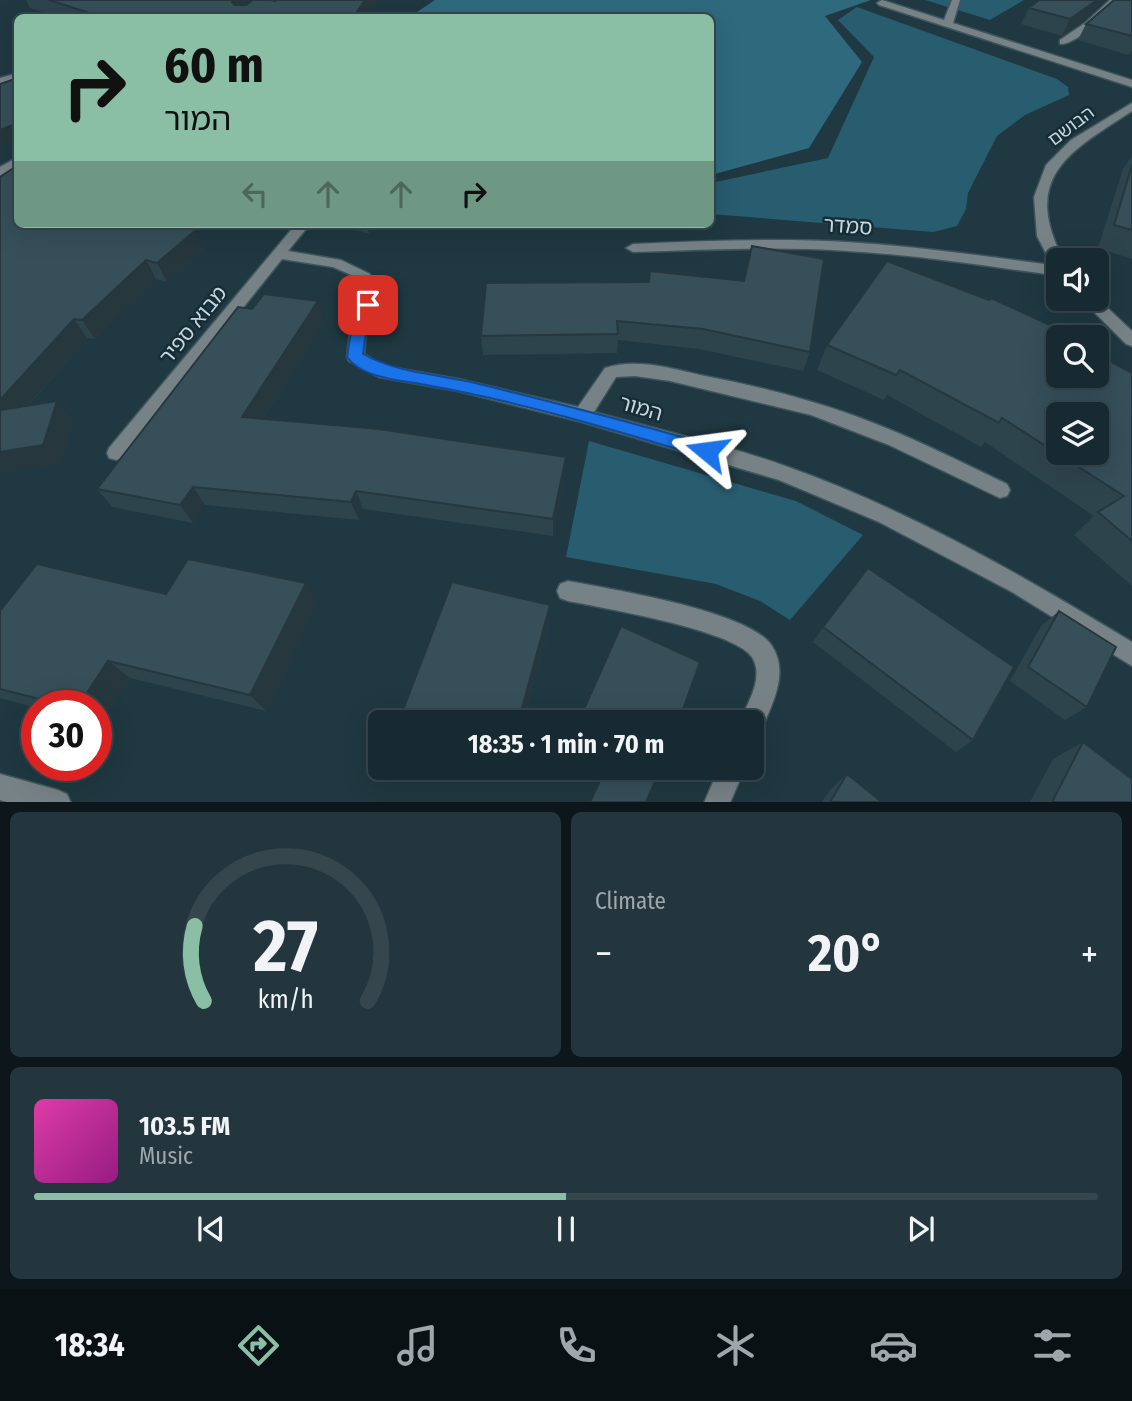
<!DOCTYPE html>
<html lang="en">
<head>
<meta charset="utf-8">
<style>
  body { margin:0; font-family:"Fira Sans Condensed","Noto Sans Hebrew",sans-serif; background:#24363d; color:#f1f3f6; height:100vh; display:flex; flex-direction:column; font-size:26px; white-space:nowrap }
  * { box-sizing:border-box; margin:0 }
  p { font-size:23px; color:#9ea7ab }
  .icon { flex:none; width:38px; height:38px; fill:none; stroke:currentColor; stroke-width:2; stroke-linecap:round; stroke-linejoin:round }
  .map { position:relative; height:802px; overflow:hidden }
  .details { display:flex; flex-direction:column; gap:10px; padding:10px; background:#0d171b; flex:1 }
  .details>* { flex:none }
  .hud { position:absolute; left:14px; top:14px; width:700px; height:214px; border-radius:10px; box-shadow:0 7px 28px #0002,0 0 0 2px #36464d; background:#8abfa5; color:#111; overflow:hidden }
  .tools { position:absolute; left:1046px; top:248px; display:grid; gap:14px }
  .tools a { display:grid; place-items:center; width:63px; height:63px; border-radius:10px; background:#172a31; box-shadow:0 7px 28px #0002,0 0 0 2px #36464d; font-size:35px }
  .speed { position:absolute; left:21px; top:690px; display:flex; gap:14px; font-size:35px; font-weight:700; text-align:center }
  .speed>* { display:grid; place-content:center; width:91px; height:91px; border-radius:50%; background:#172a31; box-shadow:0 7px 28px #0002,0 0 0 2px #36464d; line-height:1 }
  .speed .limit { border:10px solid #d22; background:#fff; color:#111 }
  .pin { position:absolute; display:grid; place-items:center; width:60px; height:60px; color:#fff; margin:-30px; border-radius:14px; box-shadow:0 4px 10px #0006 }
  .me { position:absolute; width:77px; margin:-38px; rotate:286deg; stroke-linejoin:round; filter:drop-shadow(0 0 5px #0008) }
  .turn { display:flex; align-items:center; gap:24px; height:147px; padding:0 35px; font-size:32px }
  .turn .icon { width:91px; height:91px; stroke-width:2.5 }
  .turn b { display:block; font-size:49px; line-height:60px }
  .lanes { display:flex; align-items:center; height:66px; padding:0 35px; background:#0003; justify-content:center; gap:35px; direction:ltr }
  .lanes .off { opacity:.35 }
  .big { font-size:52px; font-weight:700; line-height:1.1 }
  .details .tile { flex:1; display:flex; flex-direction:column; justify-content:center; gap:10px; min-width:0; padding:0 24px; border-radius:10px; background:#24363d }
  .details .dial { align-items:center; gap:0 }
  .dial svg { height:182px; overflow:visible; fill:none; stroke:#36464d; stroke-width:7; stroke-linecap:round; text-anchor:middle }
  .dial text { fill:#f1f3f6; stroke:none }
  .song { display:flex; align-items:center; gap:21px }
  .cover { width:84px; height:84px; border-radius:10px; background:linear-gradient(135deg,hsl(320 70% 55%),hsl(310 70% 35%)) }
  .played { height:7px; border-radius:4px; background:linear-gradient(90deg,#8abfa5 50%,#36464d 50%) }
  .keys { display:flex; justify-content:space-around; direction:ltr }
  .heat { display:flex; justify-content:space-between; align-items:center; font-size:38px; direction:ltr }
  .details .tiles { flex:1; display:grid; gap:10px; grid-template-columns:1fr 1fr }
  .tile:last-child { grid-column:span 2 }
  .trip { position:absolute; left:368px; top:710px; width:396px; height:70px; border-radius:10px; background:#172a31; box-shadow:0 7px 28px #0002,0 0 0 2px #36464d; font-weight:700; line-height:70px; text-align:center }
  .menu { display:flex; height:112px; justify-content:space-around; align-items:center; background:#091114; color:#9ea7ab }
  .menu .icon { width:49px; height:49px }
  .menu .active { color:#8abfa5 }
  .menu b { font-size:32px; color:#f1f3f6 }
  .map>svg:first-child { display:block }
</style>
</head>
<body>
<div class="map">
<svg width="1132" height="803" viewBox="0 0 1132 803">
  <rect width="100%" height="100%" fill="#1f3841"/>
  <!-- green -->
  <path fill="#285c6f" d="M 925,0 L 1024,0 L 990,20 Z
    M 857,7 L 1057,79 L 1068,87 L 1069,95 L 1025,115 L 997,136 L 968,193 L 966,209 L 957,226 L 933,232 L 711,214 L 711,183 L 828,158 L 874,57 L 838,20 Z
    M 589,441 L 796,501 L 863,535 L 790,620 L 760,601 L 716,584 L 566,557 Z"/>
  <!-- forest -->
  <path fill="#2e697e" d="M 435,0 L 871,0 L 825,16 L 862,62 L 809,148 L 711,175 L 710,18 L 417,17 L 417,12 Z"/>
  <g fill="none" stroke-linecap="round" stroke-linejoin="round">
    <!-- minor casing -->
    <g stroke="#3e555d" stroke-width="3">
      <path id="minor" d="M 882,0 L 944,20 L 952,0 L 960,0 L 953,23 L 1132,80 L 1132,87 L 879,5 L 877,3 Z
        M 1110,0 L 1119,0 C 1108,13 1076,45 1060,44 L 1060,40 L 1085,23 Z
        M 18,73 L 18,80 L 0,85 L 0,78 Z
        M 1132,103 L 1132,111 C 1069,152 1020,177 1064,261 L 1059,261 L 1059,276 C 988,266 918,255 847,251 C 775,246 704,250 633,252 L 626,248 L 633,244 C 704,241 775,238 846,242 C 915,246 983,256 1052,265 L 1037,236 L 1034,197 L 1046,165 L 1071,140 Z
        M 18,157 L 18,167 L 0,176 L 0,167 Z
        M 296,224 L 310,224 L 288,251 L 341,260 L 370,274 L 376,305 L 366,332 L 364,354 L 383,366 L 458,379 L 578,407 L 605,368 C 636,358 670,368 700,375 C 753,385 805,398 855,416 C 908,435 957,460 1007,484 L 1010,490 L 1007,496 L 1000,498 L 889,445 L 811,415 L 670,381 L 635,376 L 616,377 L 594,412 C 658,430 725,444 788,467 C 909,510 1022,575 1132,642 L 1132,666 L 1012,592 L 879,522 L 779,480 L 582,422 L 458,391 L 379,377 L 349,361 L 347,357 L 350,332 L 360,305 L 356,277 L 333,267 L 282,259 L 123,458 L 116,460 L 109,458 L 107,453 L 109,448 Z
        M 1097,298 L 1132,331 L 1132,346 L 1126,344 L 1081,299 Z
        M 568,581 C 610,589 750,611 772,646 C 790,674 771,706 760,733 L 751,736 L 751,723 L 739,723 C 747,704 765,678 752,657 C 734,630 603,608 568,601 L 560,598 L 557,591 L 560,584 Z
        M 719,768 L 745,768 L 730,803 L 704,803 Z
        M 0,774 L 58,790 L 67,794 L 71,803 L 10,803 L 0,800 Z"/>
    </g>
    <!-- minor -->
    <use href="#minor" fill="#778287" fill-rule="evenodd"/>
  </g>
  <!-- wall -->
  <path fill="#2e444d" d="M 26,0 L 245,0 L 247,4 L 275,1 L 381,14 L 382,18 L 62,18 L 30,8 Z
    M 1132,0 L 1132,51 L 1128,55 L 1078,40 L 1086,24 Z
    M 1029,8 L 1083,21 L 1062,36 L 1021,24 Z
    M 1132,156 L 1132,259 L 1098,248 L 1123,169 Z
    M 0,177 L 204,249 L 167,282 L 156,279 L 95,339 L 87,338 L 28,406 L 73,420 L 60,463 L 0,473 Z
    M 337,224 L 380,224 L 369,234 Z
    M 486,283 L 810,352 L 803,371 L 699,349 L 618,340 L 617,353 L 483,355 L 481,336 Z
    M 324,321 L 263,419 L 566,475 L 553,536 L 363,509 L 359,520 L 205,505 L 193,523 L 112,507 L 97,489 Z
    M 1063,335 L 1132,373 L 1132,586 L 1074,535 L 1094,516 L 985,442 L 981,447 L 887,395 L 884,400 L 817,370 L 827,345 Z
    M 306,583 L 317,603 L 266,711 L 130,678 L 101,724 L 96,723 L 96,705 L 37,705 L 37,708 L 0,698 L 0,611 L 166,594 Z
    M 1059,611 L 1087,707 L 1065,720 L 1010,681 L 1041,626 Z
    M 551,621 L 523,723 L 410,723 L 403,710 Z
    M 823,627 L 973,740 L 956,752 L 813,642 Z
    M 581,716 L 678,723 L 581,723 Z
    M 1083,742 L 1132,802 L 1030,802 L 1053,759 Z
    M 847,774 L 882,802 L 822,802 L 831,789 Z"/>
  <!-- shaded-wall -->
  <path fill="#26373e" d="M 234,0 L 245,0 L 248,9 L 237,18 L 232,2 Z
    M 365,0 L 379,0 L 367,18 L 356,13 Z
    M 1097,0 L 1106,0 L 1083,21 L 1062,36 L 1070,19 Z
    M 18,123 L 18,139 L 0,147 L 0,130 Z
    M 366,224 L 380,224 L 369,234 Z
    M 196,230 L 204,249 L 167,282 L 157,263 Z
    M 146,260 L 156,279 L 95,339 L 82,320 Z
    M 318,301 L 324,321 L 252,436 L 242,417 Z
    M 74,319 L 87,338 L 6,430 L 0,424 L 0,400 Z
    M 57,401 L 73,420 L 60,463 L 0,473 L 0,452 Z
    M 566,457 L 566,475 L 553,536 L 553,519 Z
    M 193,487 L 205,505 L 193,523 L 180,505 Z
    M 356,491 L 363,509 L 359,520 L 351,502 Z
    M 306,583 L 317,603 L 266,711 L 250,695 Z
    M 550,605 L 551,621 L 523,723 L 518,723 Z
    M 108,661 L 130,678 L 101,724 L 96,721 L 96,705 L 79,705 Z"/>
  <!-- building -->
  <path fill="#364f59" stroke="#26373e" stroke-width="2" fill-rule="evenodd" d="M 49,0 L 234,0 L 232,2 L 235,5 L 246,5 L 253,0 L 271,0 L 275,1 L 277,0 L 365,0 L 356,13 L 381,14 L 377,18 L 105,18 Z
    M 1039,0 L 1097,0 L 1070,19 L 1029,8 Z
    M 1114,0 L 1132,0 L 1132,36 L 1086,24 Z
    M 18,78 L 18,123 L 0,130 L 0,84 Z
    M 18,165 L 18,224 L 172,224 L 196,230 L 157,263 L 146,260 L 82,320 L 74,319 L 0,400 L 0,177 Z
    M 1132,165 L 1132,230 L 1114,225 Z
    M 752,246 L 824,259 L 810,352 L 703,329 L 617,321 L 618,334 L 481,336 L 486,283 L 649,282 L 650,271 L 744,281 Z
    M 887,261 L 989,300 L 991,298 L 1065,332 L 1063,335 L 1069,338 L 1059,338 L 1059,376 L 1097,376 L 1097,354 L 1132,373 L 1132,541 L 1098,512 L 1124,496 L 1002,418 L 999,423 L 900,370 L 896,375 L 827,345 ZM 1059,415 L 1097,415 L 1097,453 L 1059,453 Z
    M 264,294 L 318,301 L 242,417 L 379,429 L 566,457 L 553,519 L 356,491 L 351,502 L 193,487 L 180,505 L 97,489 L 238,307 L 252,309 Z
    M 57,401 L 43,445 L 0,452 L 0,410 Z
    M 188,559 L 306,583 L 250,695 L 108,661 L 79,705 L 63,705 L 0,689 L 0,611 L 37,564 L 166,594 Z
    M 868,568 L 1014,667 L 973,740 L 823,627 Z
    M 452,582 L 550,605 L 518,723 L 453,723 L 403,710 Z
    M 1059,611 L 1116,647 L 1087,707 L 1028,667 Z
    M 621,626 L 700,662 L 678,723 L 596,723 L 581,716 Z
    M 1083,742 L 1132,779 L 1132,802 L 1052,802 Z
    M 606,768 L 661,768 L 646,802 L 590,802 Z
    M 847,774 L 882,802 L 830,802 Z"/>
  <!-- route -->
  <path fill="#1a73e8" stroke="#114b97" stroke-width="2" d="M 368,301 L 375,305 L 366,332 L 363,354 C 397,373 437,374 475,383 C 553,402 630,422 707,444 L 713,446 L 716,451 L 713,456 L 707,458 C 614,430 522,402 426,385 C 402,380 363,379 347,357 C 350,341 352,307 368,301 Z"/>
  <g text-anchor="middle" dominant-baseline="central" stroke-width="5" stroke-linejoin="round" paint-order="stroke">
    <!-- far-street labels -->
    <g font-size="18" fill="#c9d7dd" stroke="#152d37">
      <text transform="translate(1071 126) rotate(-37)">הבושם</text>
    </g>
    <!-- street labels -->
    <g font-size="21" fill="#c9d7dd" stroke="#152d37">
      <text transform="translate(848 226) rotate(4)">סמדר</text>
      <text transform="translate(193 325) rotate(-51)">מבוא ספיר</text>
      <text transform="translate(641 408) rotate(16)">המור</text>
    </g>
  </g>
</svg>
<div class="tools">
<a><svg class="icon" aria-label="sound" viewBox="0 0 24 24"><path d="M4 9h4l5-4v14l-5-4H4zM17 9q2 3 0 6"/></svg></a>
<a><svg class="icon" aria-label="search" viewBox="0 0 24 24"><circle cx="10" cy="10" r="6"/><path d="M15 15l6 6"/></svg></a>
<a><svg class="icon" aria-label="layers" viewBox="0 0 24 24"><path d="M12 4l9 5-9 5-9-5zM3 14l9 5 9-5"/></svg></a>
</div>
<div class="speed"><div class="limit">30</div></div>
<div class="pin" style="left:368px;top:305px;background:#d93025"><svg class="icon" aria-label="arrive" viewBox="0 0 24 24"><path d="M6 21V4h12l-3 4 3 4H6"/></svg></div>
<svg class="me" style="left:707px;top:451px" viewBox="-20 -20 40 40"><path d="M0-17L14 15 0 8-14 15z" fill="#1a73e8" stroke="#fff" stroke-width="4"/></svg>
<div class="trip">18:35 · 1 min · 70 m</div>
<div class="hud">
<div class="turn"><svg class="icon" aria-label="right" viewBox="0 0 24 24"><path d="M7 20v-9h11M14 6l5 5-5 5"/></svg><div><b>60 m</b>המור</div></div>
<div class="lanes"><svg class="icon off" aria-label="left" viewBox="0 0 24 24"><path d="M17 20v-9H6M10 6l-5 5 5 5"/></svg><svg class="icon off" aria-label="ahead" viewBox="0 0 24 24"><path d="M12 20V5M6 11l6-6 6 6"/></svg><svg class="icon off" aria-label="ahead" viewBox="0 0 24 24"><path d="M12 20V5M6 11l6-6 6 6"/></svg><svg class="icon" aria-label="right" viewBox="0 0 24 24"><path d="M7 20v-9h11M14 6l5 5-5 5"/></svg></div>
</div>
</div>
<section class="details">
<div class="tiles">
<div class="tile dial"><svg viewBox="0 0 100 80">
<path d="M14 69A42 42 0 1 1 86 69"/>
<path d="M14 69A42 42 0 0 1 10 36" stroke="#8abfa5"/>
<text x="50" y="56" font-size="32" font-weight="700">27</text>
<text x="50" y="72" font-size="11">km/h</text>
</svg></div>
<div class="tile"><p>Climate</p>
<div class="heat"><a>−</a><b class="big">20°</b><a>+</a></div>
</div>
<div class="tile">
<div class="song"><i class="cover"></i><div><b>103.5 FM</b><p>Music</p></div></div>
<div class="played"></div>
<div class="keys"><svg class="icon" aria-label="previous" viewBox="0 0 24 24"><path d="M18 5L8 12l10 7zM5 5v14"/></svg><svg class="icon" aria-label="pause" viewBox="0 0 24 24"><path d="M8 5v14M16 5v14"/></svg><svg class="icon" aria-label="next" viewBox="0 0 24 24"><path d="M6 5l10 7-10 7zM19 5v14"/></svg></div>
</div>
</div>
</section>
<nav class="menu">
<b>18:34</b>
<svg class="icon active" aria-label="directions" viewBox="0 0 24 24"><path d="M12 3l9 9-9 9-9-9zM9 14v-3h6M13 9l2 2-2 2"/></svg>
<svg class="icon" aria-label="music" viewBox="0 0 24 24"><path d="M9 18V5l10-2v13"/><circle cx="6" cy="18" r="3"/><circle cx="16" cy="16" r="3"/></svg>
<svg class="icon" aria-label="phone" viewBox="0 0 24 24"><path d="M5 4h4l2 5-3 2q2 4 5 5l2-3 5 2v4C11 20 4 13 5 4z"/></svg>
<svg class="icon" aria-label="climate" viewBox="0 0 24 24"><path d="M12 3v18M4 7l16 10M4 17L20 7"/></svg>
<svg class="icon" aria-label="car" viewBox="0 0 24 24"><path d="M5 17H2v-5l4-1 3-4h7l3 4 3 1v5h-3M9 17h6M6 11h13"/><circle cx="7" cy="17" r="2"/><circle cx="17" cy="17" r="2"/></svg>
<svg class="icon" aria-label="filters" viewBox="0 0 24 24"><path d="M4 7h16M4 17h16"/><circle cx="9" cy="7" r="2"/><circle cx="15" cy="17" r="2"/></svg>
</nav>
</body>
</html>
